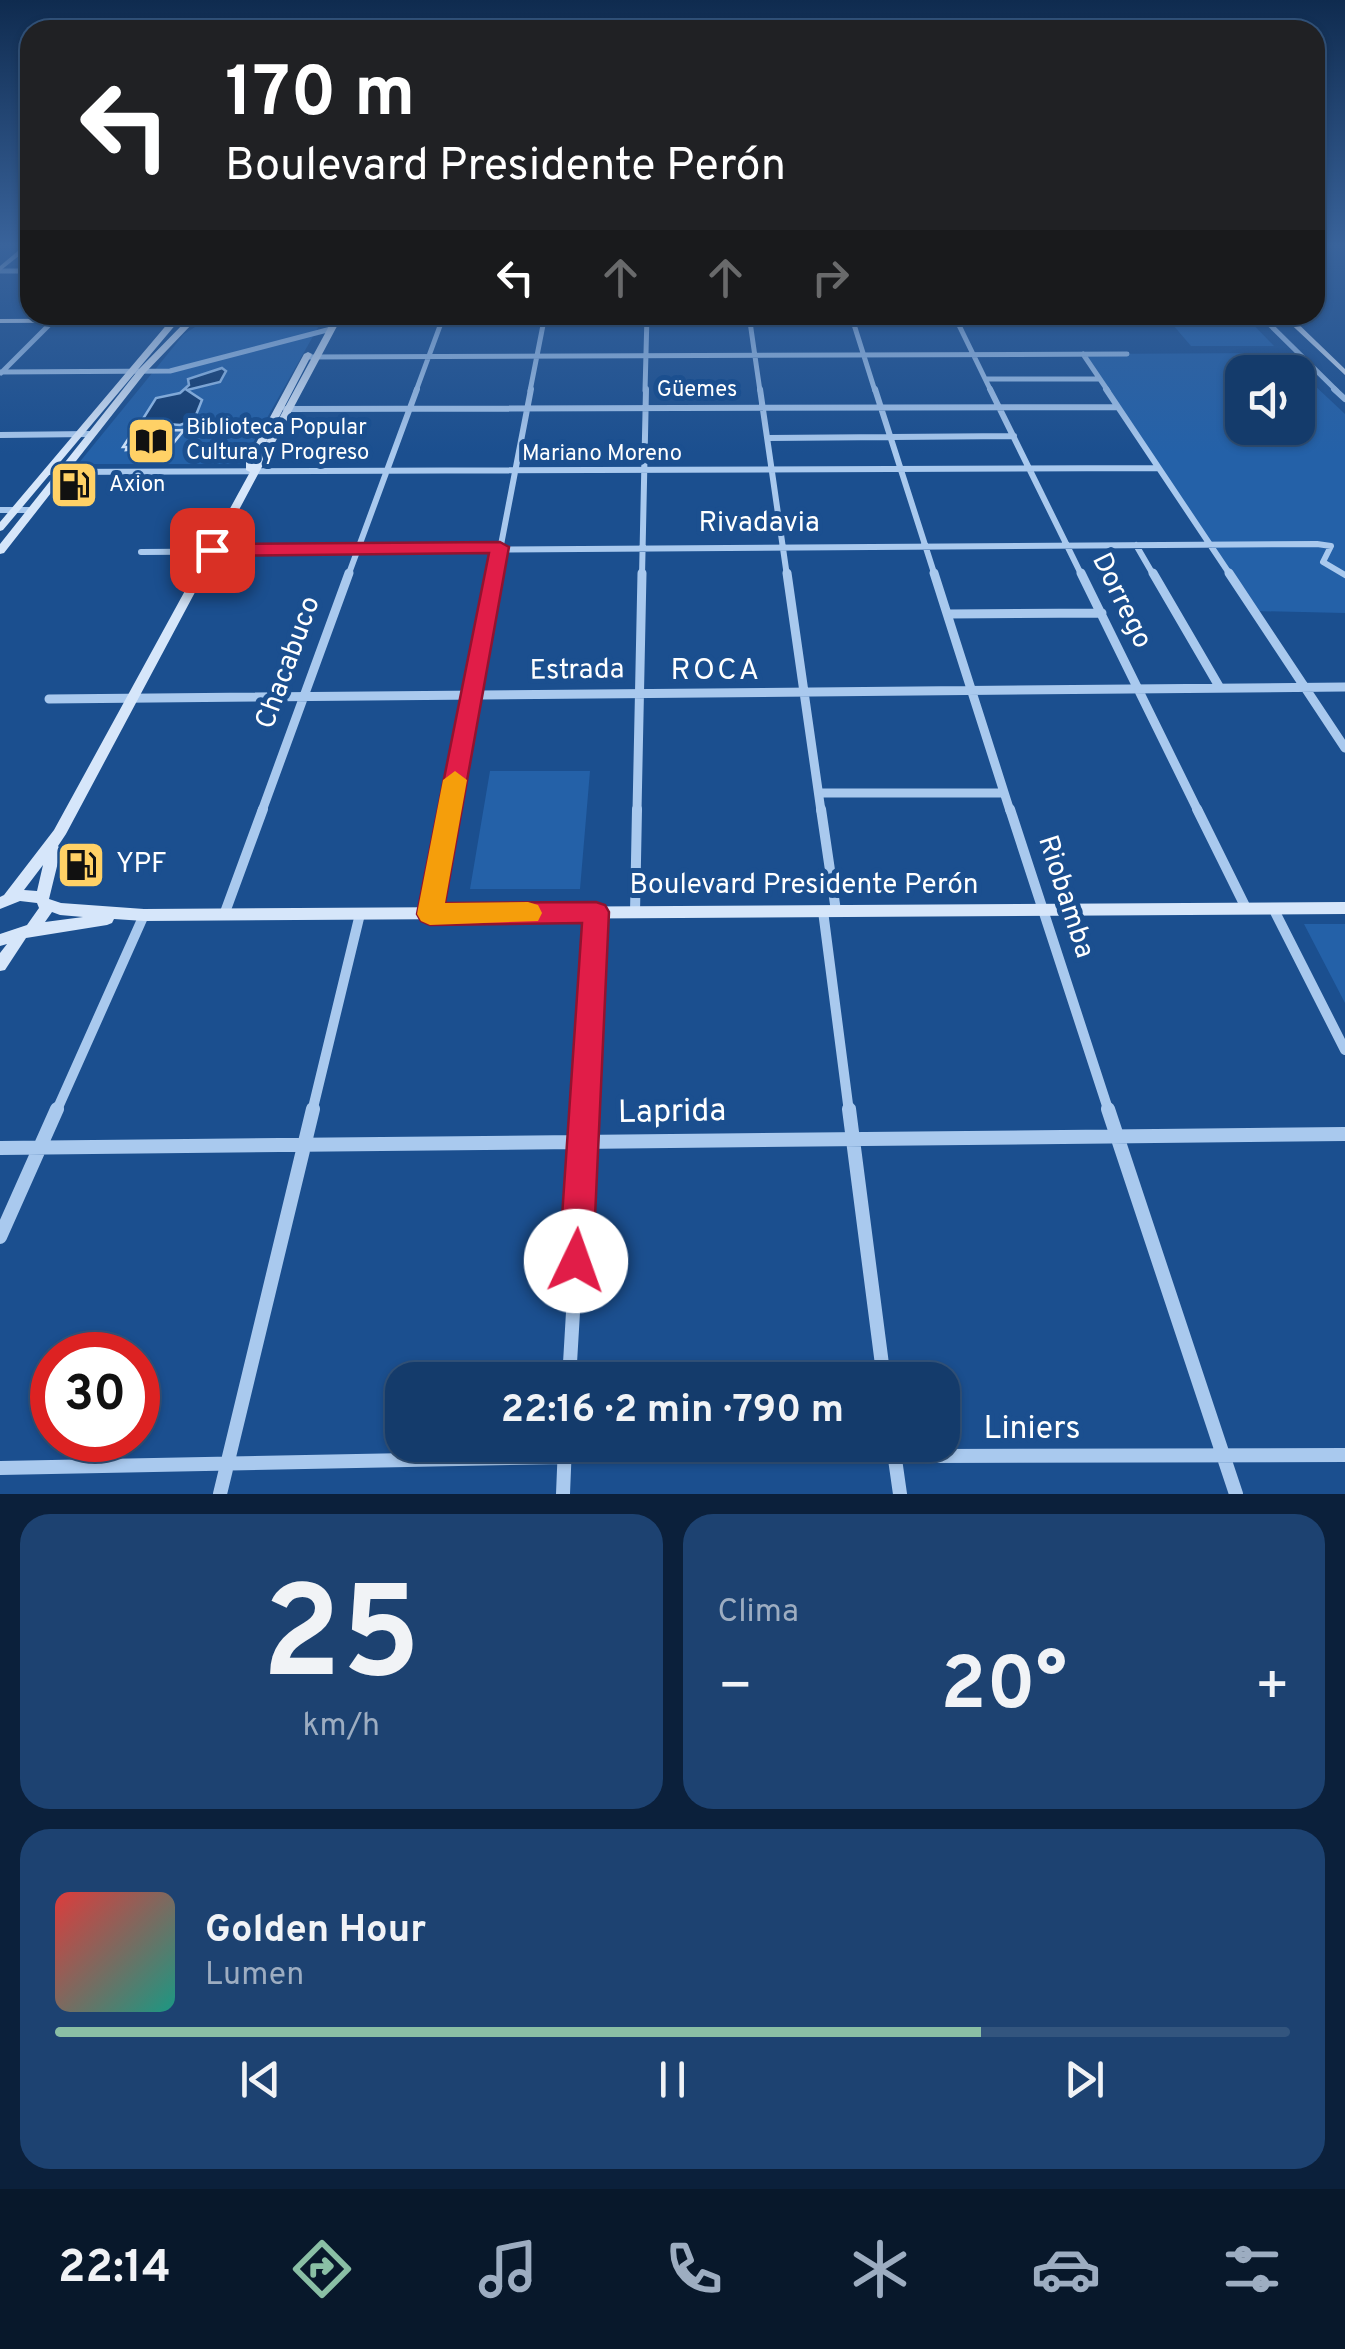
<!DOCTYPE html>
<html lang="es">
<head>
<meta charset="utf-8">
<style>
  body { margin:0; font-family:Overpass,sans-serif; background:#1d4271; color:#f1f3f6; height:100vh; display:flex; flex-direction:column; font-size:38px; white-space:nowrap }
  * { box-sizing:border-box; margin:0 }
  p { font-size:32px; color:#9dadc1 }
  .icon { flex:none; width:55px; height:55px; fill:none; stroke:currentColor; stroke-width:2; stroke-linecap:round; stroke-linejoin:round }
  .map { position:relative; height:1494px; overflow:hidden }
  .panel { display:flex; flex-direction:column; gap:20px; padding:20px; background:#0b203b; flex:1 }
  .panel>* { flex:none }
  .hud { position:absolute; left:20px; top:20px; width:1305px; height:305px; border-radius:30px; box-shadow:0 2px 8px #0004,0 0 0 2px #33557e; background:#202124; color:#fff; overflow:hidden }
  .fabs { position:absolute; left:1225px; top:355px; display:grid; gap:20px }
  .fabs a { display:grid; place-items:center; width:90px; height:90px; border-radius:20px; background:#143b6b; box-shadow:0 2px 8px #0004,0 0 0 2px #33557e; font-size:50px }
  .speed { position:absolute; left:30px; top:1332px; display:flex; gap:20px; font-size:50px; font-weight:700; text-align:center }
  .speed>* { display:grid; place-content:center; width:130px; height:130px; border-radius:50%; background:#143b6b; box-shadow:0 2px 8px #0004,0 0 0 2px #33557e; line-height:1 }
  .speed .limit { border:15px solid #d22; background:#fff; color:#111 }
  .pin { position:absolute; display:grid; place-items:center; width:85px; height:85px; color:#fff; margin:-42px; border-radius:20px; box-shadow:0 5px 15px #0006 }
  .me { position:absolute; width:110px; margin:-55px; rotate:3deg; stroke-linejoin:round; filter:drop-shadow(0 0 8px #0008) }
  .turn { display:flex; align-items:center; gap:35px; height:210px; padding:0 40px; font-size:45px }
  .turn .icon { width:130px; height:130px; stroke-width:2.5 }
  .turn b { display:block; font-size:70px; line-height:85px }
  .lanes { display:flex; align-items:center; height:95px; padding:0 40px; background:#0003; justify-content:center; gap:50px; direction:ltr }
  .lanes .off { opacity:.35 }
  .big { font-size:75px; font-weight:700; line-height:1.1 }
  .panel .widget { flex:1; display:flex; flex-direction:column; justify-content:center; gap:15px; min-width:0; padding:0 35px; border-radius:30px; background:#1d4271 }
  .panel .dial { align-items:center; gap:0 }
  .dial b { font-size:130px; line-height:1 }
  .song { display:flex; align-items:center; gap:30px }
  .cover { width:120px; height:120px; border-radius:15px; background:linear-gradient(135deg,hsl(0 70% 55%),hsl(170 70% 35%)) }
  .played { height:10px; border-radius:5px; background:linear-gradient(90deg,#8abfa5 75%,#33557e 75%) }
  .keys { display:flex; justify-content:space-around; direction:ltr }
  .heat { display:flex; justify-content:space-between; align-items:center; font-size:55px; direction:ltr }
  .panel .tiles { flex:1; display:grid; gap:20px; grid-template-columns:1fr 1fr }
  .widget:last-child { grid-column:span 2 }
  .trip { position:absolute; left:385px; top:1362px; width:575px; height:100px; border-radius:30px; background:#143b6b; box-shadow:0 2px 8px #0004,0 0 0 2px #33557e; font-weight:700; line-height:100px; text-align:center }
  .dock { display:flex; height:160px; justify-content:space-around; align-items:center; background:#08182b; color:#9dadc1 }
  .dock .icon { width:70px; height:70px }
  .dock .on { color:#8abfa5 }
  .dock b { font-size:45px; color:#f1f3f6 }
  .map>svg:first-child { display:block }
</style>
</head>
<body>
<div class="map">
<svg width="1345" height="1494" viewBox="0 0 1345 1494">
  <rect width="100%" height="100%" fill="#1b4f8f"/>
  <!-- green -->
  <path fill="#2461a8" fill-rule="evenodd" d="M 214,315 L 325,315 L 241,464 L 78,464 L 184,334 Z
    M 1246,317 L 1274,346 L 1191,346 L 1167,318 Z
    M 1280,353 L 1345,414 L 1345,613 L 1254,611 L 1083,354 ZM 1242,372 L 1298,372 L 1298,428 L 1242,428 Z
    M 490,771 L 590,771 L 580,889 L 470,889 Z
    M 1304,924 L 1345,924 L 1345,1003 Z"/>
  <!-- water -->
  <path fill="#123a6d" stroke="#9cc4f0" stroke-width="2.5" d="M 222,368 L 226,371 L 220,382 L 187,390 L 202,400 L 194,420 L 180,425 L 141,422 L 156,398 L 180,393 L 189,385 L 188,379 Z"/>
  <!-- building -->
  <path fill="#2a66ad" stroke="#cfe3fa" stroke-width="2.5" d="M 134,430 L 144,431 L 184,430 L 171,446 L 126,450 L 127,447 L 123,447 Z"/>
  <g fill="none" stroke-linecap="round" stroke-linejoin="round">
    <!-- street-far4 -->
    <path stroke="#a9c9ee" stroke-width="5" d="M 0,271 L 30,271
      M 749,315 L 760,391
      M 851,315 L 875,391
      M 954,315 L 991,391
      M 1260,315 L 1337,391
      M 1083,354 L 1108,391
      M 306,357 L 1127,354
      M 0,372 L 170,371 L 331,329
      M 1,373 L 59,315
      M 986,379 L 1099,379
      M 416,391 L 444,315
      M 530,391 L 545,315
      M 645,391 L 647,315"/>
    <!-- street-far3 -->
    <path stroke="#a9c9ee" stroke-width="6" d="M 760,389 L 787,576
      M 875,389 L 935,576
      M 990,389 L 1082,576
      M 1106,389 L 1231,576
      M 1334,389 L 1345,399
      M 286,409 L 1117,407
      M 0,435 L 90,434
      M 768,438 L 1014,436
      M 47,472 L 1158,468
      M 0,510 L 33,510
      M 1136,545 L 1154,576
      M 141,552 L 1317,544 L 1331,546 L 1323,562 L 1345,575
      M 348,576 L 417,389
      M 495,576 L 531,389
      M 642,576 L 646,389"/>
    <!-- street-far2 -->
    <path stroke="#a9c9ee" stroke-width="9" d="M 787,573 L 821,811
      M 934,573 L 1010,811
      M 1081,573 L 1198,811
      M 1153,573 L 1220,688
      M 1229,573 L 1345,748
      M 948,614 L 1102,613
      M 49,699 L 1345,687
      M 820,793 L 1004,793
      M 262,811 L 349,573
      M 450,811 L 495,573
      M 637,811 L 642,573"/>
    <!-- street-far1 -->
    <path stroke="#a9c9ee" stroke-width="10" d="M 821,809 L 836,911
      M 1010,809 L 1109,1112
      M 1197,809 L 1246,908
      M 1273,908 L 1345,1050
      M 823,911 L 849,1112
      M 635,912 L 637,809
      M 430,914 L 450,809
      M 224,915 L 263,809
      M 56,1112 L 144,915
      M 312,1112 L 360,914
      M 584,1112 L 596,913"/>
    <!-- street -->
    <path stroke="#a9c9ee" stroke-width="14" d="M 849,1109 L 884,1380
      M 1108,1109 L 1236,1494
      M 0,1148 L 1345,1134
      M 0,1237 L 57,1109
      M 569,1380 L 585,1109
      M 893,1445 L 900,1494
      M 0,1468 L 564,1457 L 1345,1455
      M 220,1494 L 313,1109
      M 563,1494 L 565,1445"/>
    <!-- secondary -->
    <path fill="#d6e6fa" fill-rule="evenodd" d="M 25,245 L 30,245 L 30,247 L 0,271 L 0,266 Z
      M 311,315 L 324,315 L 290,324 L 199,322 L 195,320 L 199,318 L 290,320 Z
      M 335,315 L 343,315 L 66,834 L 58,846 L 61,850 L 49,899 L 61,903 L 144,909 L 1345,902 L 1345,914 L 144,921 L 114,919 L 112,923 L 107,925 L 26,938 L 5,970 L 0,971 L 0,953 L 7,944 L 0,946 L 0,934 L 27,925 L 39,908 L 37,903 L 20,901 L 0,909 L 0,897 L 4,895 L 54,830 L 250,472 L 246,470 L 246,462 L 304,354 L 308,352 L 312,354 L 263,448 ZM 43,865 L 37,891 L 24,890 ZM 52,912 L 60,915 L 83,917 L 45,922 Z
      M 1281,315 L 1289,315 L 1345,369 L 1345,375 Z
      M 173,318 L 177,319 L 177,323 L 3,530 L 0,531 L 0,522 L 169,322 L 0,323 L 0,319 Z
      M 186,321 L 193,323 L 145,373 L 4,553 L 0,554 L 0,544 L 139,369 Z"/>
  </g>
  <!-- sky -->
  <linearGradient id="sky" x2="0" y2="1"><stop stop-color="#0f2b4f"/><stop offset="0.54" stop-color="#39639b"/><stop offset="1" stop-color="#39639b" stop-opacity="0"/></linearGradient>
  <rect width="1345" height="454" fill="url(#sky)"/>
  <!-- route -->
  <path fill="#e11d48" stroke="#92132f" stroke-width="2.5" d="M 500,542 L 509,547 L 445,903 L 596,902 L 605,905 L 609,912 L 593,1261 L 588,1273 L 576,1278 L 564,1273 L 559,1261 L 582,923 L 430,925 L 421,921 L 417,914 L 489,553 L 212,556 L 203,550 L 212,544 Z"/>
  <!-- slow -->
  <path fill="#f59e0b" d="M 455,771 L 467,780 L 445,903 L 528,902 L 538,905 L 542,913 L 538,921 L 430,925 L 421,921 L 417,914 L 443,780 Z"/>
  <!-- icons -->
  <defs>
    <g id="library-square" transform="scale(2.5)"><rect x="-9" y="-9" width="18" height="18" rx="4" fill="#ffd166" stroke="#1b4f8f"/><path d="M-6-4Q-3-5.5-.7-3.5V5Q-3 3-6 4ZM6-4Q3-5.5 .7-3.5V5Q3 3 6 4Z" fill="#111"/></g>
    <g id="fuel-square" transform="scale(2.5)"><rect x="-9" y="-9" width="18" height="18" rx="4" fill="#ffd166" stroke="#1b4f8f"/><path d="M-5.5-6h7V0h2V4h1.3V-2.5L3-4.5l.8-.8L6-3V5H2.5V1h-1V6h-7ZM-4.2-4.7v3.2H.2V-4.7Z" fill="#111"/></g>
  </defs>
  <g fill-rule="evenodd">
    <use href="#library-square" x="151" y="441"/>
    <use href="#fuel-square" x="74" y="485"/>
    <use href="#fuel-square" x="81" y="865"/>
  </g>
  <g text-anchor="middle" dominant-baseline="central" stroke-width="10" stroke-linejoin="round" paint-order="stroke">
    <!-- far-street labels -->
    <g font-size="22" fill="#fff" stroke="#1b4f8f">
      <text x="697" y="390">Güemes</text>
      <text x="602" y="454">Mariano Moreno</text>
    </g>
    <!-- far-poi labels -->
    <g font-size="22" fill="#fff" stroke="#1b4f8f" text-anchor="start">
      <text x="186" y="428">Biblioteca Popular<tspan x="186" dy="25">Cultura y Progreso</tspan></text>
      <text x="109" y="485">Axion</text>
    </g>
    <!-- street labels -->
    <g font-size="28" fill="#fff" stroke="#1b4f8f">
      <text x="759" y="524">Rivadavia</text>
      <text transform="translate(1121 601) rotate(64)">Dorrego</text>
      <text transform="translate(289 663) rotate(-70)">Chacabuco</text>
      <text transform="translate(577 671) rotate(-1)">Estrada</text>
      <text x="804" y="886">Boulevard Presidente Perón</text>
      <text transform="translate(1065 897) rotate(72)">Riobamba</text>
    </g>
    <!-- poi labels -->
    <g font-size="28" fill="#fff" stroke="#1b4f8f" text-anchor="start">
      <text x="116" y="865">YPF</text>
    </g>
    <!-- neighbourhood labels -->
    <g font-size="30" letter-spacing="2.5" fill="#fff" stroke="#1b4f8f">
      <text x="716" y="671">ROCA</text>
    </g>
    <!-- near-street labels -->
    <g font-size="32" fill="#fff" stroke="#1b4f8f">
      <text transform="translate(672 1113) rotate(-1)">Laprida</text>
      <text x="1032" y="1430">Liniers</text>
    </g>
  </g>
</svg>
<div class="fabs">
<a><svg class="icon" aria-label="sound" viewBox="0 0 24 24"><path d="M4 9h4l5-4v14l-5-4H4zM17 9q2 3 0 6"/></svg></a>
</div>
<div class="speed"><div class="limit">30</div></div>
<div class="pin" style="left:212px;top:550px;background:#d93025"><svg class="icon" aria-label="arrive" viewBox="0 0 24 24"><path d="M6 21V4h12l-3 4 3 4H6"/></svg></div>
<svg class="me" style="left:576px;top:1261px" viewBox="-20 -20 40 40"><circle r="19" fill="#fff"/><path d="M0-13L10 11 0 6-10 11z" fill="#e11d48"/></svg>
<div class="trip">22:16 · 2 min · 790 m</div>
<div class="hud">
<div class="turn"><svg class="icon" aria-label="left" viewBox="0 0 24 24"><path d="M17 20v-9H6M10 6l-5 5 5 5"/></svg><div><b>170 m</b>Boulevard Presidente Perón</div></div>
<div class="lanes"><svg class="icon" aria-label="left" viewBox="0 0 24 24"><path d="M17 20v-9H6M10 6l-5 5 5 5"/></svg><svg class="icon off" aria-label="ahead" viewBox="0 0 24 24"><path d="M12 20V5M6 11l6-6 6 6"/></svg><svg class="icon off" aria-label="ahead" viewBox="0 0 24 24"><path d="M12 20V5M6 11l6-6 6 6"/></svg><svg class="icon off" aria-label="right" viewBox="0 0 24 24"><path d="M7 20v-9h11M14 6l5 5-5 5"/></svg></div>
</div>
</div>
<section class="panel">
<div class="tiles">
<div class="widget dial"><b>25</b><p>km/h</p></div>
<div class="widget"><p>Clima</p>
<div class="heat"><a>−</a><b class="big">20°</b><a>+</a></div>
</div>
<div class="widget">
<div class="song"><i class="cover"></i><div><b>Golden Hour</b><p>Lumen</p></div></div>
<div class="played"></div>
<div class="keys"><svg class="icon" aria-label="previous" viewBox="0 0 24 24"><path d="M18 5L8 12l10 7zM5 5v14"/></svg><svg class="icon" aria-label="pause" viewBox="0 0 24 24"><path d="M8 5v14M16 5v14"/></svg><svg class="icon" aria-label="next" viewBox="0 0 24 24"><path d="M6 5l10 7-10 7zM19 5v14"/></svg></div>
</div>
</div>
</section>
<nav class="dock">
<b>22:14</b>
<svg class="icon on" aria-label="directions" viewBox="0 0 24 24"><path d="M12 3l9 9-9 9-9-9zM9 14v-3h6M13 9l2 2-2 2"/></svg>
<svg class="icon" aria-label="music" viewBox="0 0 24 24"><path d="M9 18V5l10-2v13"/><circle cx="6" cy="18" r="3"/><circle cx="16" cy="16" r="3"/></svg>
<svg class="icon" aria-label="phone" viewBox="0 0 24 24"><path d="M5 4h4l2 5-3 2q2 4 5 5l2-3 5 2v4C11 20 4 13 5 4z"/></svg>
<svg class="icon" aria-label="climate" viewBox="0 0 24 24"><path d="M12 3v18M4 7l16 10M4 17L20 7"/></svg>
<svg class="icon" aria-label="car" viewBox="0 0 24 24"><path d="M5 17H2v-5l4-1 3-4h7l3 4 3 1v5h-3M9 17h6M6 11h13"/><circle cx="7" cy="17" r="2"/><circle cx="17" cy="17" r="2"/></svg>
<svg class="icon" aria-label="filters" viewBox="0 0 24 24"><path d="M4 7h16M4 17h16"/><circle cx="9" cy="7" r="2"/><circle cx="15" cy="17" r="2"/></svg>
</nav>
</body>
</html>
